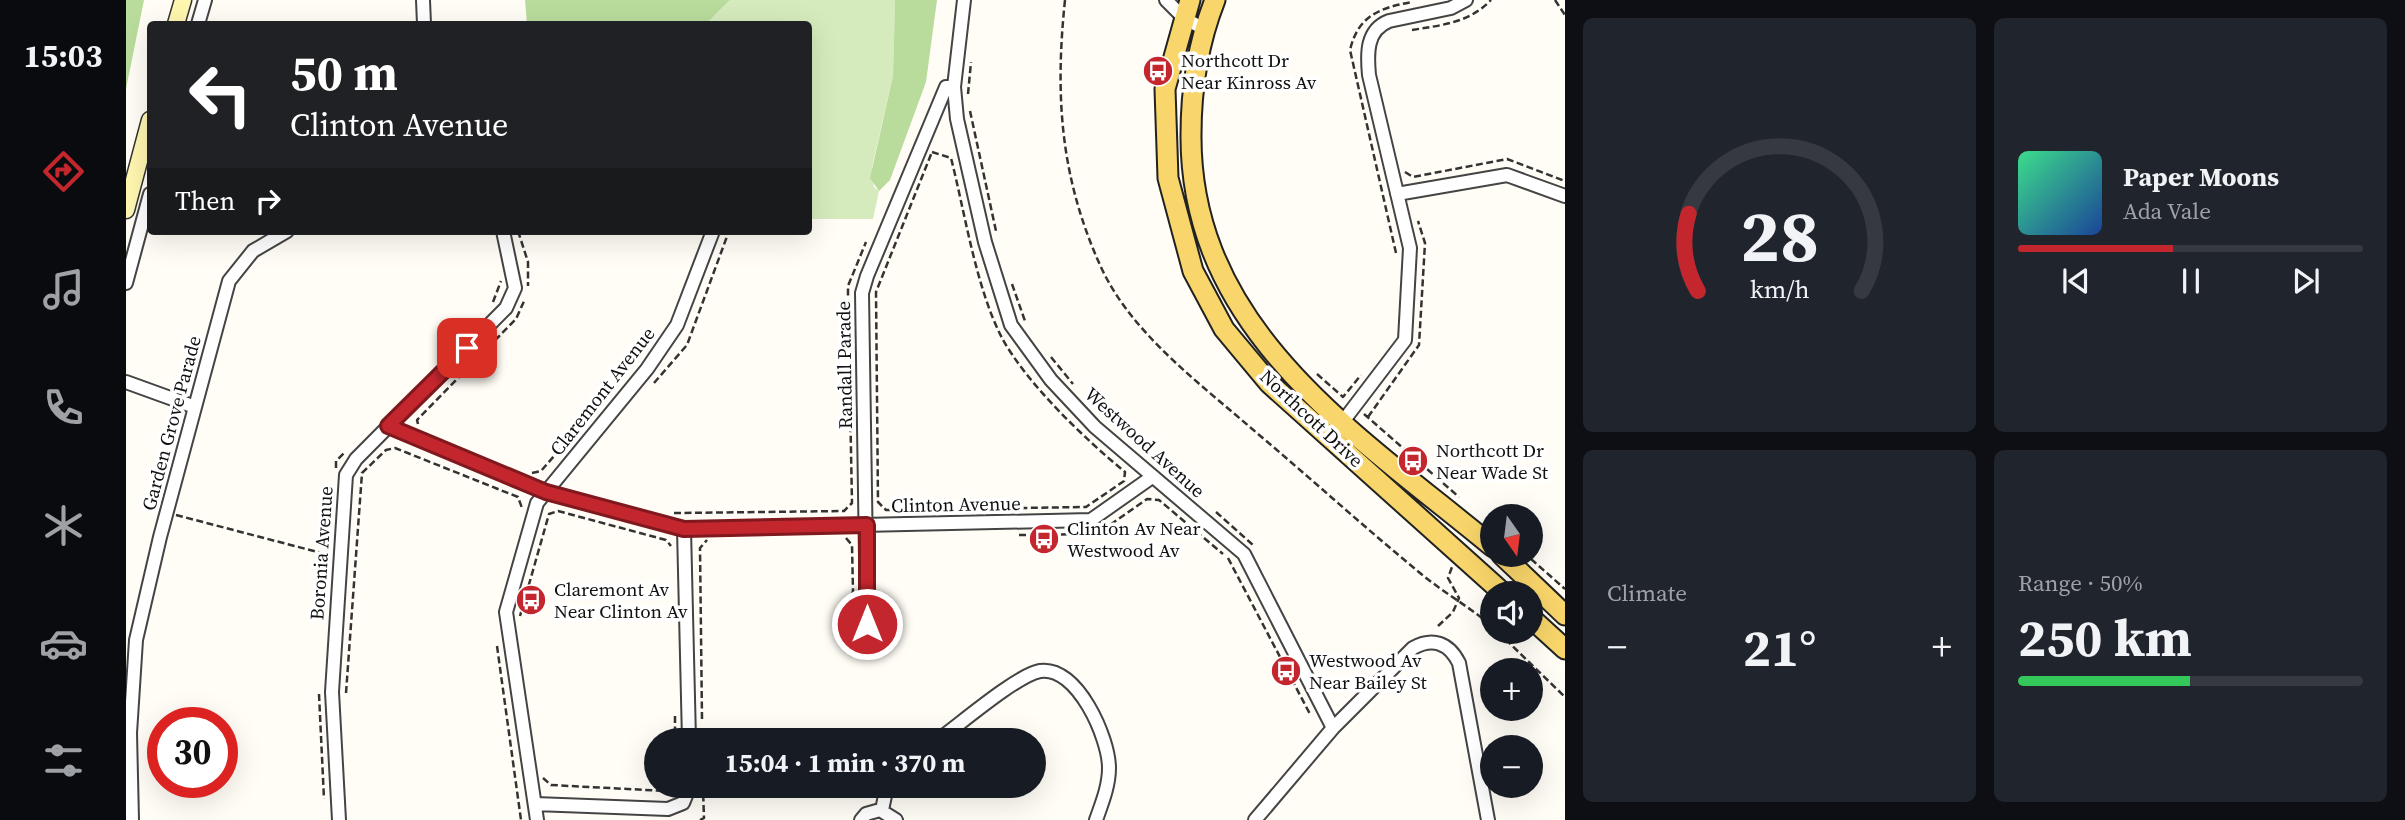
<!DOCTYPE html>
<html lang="en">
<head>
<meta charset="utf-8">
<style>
  body { margin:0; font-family:"Source Serif 4",serif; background:#20242c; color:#f1f3f6; height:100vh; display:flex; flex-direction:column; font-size:26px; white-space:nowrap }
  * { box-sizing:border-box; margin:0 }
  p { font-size:23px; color:#9ea1a6 }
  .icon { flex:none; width:38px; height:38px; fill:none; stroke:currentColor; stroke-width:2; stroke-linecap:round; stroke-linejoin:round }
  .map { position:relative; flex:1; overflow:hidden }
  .sheet { display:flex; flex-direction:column; gap:18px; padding:18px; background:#0d0f14; width:840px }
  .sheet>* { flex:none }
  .banner { position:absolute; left:21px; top:21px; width:665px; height:214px; border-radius:7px; box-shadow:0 7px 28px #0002; background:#202124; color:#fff; overflow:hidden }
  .needle { width:46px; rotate:166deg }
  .fabs { position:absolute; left:1354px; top:504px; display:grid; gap:14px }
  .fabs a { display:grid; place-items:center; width:63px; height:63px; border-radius:50%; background:#171b24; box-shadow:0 7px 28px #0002; font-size:35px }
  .speed { position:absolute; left:21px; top:707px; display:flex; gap:14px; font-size:35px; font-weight:700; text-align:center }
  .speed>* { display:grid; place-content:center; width:91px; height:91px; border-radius:50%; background:#171b24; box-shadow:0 7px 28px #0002; line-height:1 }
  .speed .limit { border:10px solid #d22; background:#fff; color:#111 }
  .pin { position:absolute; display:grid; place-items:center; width:60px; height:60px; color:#fff; margin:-30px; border-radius:14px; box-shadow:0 4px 10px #0006 }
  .me { position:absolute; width:77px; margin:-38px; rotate:0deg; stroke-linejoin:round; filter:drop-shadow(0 0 5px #0008) }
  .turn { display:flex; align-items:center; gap:24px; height:147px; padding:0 28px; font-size:32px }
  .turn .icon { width:91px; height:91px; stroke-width:2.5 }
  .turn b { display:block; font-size:49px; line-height:60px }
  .then { display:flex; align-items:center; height:66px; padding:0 28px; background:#0003; gap:14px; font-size:26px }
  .big { font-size:52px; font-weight:700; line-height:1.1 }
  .sheet .widget { flex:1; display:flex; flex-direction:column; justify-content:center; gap:10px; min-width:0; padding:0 24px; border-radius:10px; background:#20242c }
  .sheet .dial { align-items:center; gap:0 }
  .dial svg { height:182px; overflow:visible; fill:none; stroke:#363941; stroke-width:7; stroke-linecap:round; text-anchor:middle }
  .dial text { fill:#f1f3f6; stroke:none }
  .song { display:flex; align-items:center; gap:21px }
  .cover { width:84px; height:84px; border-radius:10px; background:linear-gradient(135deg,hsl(150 70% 55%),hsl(220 70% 35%)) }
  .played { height:7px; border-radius:4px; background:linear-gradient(90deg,#c4262e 45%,#363941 45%) }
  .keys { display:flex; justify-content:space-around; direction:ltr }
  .heat { display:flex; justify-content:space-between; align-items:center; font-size:38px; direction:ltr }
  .charge { height:10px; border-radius:5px; background:linear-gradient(90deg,#34c759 50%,#363941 0) }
  .sheet .tiles { flex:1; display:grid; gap:18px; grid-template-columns:repeat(2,1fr) }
  .trip { position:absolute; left:518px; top:728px; width:402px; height:70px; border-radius:35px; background:#171b24; box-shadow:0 7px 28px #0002; font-weight:700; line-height:70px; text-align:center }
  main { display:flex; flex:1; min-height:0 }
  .tab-bar { display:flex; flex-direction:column; width:126px; justify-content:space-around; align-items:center; background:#090b0e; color:#9ea1a6 }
  .tab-bar .icon { width:49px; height:49px }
  .tab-bar .active { color:#c4262e }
  .tab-bar b { font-size:32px; color:#f1f3f6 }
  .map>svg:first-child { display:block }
</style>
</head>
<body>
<main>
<nav class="tab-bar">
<b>15:03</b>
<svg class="icon active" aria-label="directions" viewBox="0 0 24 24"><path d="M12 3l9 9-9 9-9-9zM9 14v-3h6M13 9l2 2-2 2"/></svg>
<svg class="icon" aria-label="music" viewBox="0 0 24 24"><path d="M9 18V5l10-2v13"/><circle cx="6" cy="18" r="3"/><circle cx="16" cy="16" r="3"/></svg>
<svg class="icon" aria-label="phone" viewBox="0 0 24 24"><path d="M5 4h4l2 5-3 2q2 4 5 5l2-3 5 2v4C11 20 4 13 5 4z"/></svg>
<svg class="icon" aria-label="climate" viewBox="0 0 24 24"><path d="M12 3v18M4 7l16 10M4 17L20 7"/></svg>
<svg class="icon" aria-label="car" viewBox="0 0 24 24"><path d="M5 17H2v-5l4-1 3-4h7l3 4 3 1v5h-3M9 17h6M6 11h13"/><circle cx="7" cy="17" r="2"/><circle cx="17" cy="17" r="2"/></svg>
<svg class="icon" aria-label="filters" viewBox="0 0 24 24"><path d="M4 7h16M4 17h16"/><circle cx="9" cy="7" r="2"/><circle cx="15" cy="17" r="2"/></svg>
</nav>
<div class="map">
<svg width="1439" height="820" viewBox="0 0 1439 820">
  <rect width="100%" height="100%" fill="#fffdf5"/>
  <!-- green -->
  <path fill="#d5ebbd" d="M 604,0 L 769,0 L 767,76 L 746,167 L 748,187 L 753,191 L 747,219 L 683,219 L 682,24 L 562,24 L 582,22 Z"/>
  <!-- forest -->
  <path fill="#b9dc9c" d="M 0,0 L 18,0 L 0,89 Z
    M 399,0 L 604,0 L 582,22 L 562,24 L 401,24 Z
    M 769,0 L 811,0 L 800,82 L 764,180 L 753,191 L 744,178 L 767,76 Z"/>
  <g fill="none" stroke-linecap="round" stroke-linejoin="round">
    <!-- minor casing -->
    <g stroke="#444" stroke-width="16">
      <path id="minor" d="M 297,0 L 298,24
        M 838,0 L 828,87 L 831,119 L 859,242 L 885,325 L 925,380 L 969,427 L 1118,554 L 1207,728
        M 1040,0 L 1058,18 L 1078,29
        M 72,24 L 79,0
        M 1271,194 L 1381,175 L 1439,196
        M 0,283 L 24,194
        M 0,382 L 69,407
        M 263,426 L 420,492 L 558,529 L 965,520 L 1026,477
        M 1212,428 L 1279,340 L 1284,248 L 1243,75 C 1241,54 1240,30 1263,21 L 1325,8 L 1340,0
        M 558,529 L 563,740
        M 741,624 L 736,293 L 741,276 L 820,87 L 828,87
        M 812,740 C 833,725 891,675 914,671 C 951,665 983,738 983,768 C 983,786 976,803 970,820
        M 409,804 L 542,809 L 557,803 L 564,786
        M 756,810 L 761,786
        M 6,820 L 4,733 L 10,640 L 34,537 L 103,281 L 127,251 L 161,231
        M 213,820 L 206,692 L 220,475 L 230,459 L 380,308 L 389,288 L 377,231
        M 411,820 L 380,612 L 411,503 L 521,369 L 551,325 L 587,231
        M 735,820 L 740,814 L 754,810 L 770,820
        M 1129,820 L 1207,728 L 1287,648 C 1307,637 1323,643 1333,663 L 1362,820"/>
    </g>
    <!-- secondary casing -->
    <g stroke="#333" stroke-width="19">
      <path id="secondary" d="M 50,24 L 57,0
        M 0,210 L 24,120"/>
    </g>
    <!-- primary casing -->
    <g stroke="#222" stroke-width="23">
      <path id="primary" d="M 1064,0 L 1039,89 L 1042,178 L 1067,271 L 1098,329 L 1143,383 L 1377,593
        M 1089,0 C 1072,43 1065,88 1065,135 C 1064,331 1232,435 1367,547
        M 1376,555 L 1439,615
        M 1405,618 L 1439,649"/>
    </g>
    <!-- path -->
    <path stroke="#333" stroke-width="2.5" stroke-dasharray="7 3.5" stroke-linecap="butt" d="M 939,0 C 929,95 934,176 974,265 C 1004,332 1071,381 1125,428 C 1182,476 1237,526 1294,573 C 1318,593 1344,607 1367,627
      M 1429,0 L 1439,15
      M 1286,30 C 1316,25 1343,23 1365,0
      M 842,94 L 845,62
      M 844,111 L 870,231
      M 806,152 L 825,158 C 839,213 850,288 876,338 C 901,384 959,439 999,472 L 998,481 L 960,507 L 760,510 L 752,502 L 750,292 Z
      M 1279,172 L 1287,177 L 1381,159 L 1439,181
      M 392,231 L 402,262 L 402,286
      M 1270,253 L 1224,50 C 1232,16 1253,8 1286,2
      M 886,284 L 899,321
      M 367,302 L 375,281
      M 722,306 L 722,286 L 740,242
      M 925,357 L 947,384
      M 1191,374 L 1217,397 L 1235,375
      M 528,383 L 561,345 L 603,231
      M 1238,414 L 1333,497
      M 1242,417 L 1293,345 L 1299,243 L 1292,221
      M 292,424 L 291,420 L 390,319 L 399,299
      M 210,468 L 210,461 L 218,453
      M 406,473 L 415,471 L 496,378
      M 1090,512 L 1127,545
      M 548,513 L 718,511 L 726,503 L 723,347
      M 50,515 L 203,555
      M 893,535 L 971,534 L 1021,499 L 1033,500 L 1097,554
      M 720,538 L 726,545 L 727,591 L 719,622 L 726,637 L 741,644 L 758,633 L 760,615 L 753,603
      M 1102,558 L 1185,716
      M 1405,559 L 1439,589
      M 394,616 L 423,514 L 432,511 L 540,540 L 545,546
      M 1312,626 L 1327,612 L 1333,598 L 1322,578 L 1326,567
      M 1372,632 L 1439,697
      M 371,646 L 395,820
      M 220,693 L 236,473 L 260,450 L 269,448 L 392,497 L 396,508
      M 193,694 L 198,799
      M 549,716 L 549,740
      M 576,719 L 574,548 L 581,540
      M 417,778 L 425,785 L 540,791 L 545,786
      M 574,820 L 578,818 L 577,789"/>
    <!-- minor -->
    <use href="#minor" stroke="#fff" stroke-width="12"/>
    <!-- secondary -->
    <use href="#secondary" stroke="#fff6b0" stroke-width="16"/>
    <!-- primary -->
    <use href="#primary" stroke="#f9d66b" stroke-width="19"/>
  </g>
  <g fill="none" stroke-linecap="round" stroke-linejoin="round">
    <!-- route casing -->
    <g stroke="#7f191e" stroke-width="18">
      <path id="route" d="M 341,348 L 262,426 L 420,492 L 558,529 L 741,525 L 741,624"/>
    </g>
    <!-- route -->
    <use href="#route" stroke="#c4262e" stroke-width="12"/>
  </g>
  <!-- icons -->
  <defs>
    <g id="bus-disc" transform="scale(1.575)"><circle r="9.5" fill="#c4262e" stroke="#fff"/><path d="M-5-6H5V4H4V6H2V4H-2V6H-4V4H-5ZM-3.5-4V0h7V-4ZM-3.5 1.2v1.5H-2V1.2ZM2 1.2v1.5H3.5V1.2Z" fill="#fff"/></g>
  </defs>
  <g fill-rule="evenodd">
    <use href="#bus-disc" x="1032" y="71"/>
    <use href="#bus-disc" x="1287" y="461"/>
    <use href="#bus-disc" x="918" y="539"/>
    <use href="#bus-disc" x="405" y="600"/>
    <use href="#bus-disc" x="1160" y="671"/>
  </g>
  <g text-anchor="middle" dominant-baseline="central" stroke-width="7" stroke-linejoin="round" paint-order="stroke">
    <!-- poi labels -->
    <g font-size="19" fill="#111" stroke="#fff" text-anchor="start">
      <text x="1055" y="60">Northcott Dr<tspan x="1055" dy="22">Near Kinross Av</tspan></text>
      <text x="1310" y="450">Northcott Dr<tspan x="1310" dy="22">Near Wade St</tspan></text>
      <text x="941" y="528">Clinton Av Near<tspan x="941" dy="22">Westwood Av</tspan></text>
      <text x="428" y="589">Claremont Av<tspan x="428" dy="22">Near Clinton Av</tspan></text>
      <text x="1183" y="660">Westwood Av<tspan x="1183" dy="22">Near Bailey St</tspan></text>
    </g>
    <!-- street labels -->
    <g font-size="19" fill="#111" stroke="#fff">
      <text transform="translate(718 365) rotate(-91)">Randall Parade</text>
      <text transform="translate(476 391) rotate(-52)">Claremont Avenue</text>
      <text transform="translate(1186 418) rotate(43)">Northcott Drive</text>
      <text transform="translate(45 423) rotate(-75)">Garden Grove Parade</text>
      <text transform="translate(1019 442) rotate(42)">Westwood Avenue</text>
      <text transform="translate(830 504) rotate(-1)">Clinton Avenue</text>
      <text transform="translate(195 553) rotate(-86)">Boronia Avenue</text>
    </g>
  </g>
</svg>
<div class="fabs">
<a><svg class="needle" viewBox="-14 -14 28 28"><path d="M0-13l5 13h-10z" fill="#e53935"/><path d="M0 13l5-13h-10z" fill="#9ea1a6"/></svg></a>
<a><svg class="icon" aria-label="sound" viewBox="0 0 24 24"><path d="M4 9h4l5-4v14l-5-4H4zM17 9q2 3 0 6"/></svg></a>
<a>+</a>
<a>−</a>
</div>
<div class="speed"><div class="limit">30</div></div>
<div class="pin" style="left:341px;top:348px;background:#d93025"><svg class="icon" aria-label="arrive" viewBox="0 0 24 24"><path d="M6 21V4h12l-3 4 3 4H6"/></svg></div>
<svg class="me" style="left:741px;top:624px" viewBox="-20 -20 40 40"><circle r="17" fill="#c4262e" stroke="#fff" stroke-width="3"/><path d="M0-11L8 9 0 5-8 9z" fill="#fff"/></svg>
<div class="trip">15:04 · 1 min · 370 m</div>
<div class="banner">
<div class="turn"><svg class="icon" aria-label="left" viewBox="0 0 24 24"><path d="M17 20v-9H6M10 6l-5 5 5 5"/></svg><div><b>50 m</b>Clinton Avenue</div></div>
<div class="then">Then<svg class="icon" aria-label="right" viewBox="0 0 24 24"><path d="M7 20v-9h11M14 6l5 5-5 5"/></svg></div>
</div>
</div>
<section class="sheet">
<div class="tiles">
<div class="widget dial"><svg viewBox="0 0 100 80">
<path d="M14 69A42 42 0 1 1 86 69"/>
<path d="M14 69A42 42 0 0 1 10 35" stroke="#c4262e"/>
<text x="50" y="56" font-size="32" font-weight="700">28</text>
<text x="50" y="72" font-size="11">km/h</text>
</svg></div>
<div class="widget">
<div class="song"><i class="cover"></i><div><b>Paper Moons</b><p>Ada Vale</p></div></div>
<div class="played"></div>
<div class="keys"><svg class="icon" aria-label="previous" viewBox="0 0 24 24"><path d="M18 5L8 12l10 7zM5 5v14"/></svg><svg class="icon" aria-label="pause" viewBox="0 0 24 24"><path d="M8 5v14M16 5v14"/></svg><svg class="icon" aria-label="next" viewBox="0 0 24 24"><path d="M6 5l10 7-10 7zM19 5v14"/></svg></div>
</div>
<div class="widget"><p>Climate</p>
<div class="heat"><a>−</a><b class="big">21°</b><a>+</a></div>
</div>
<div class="widget"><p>Range · 50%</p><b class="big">250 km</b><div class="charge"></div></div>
</div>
</section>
</main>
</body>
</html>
